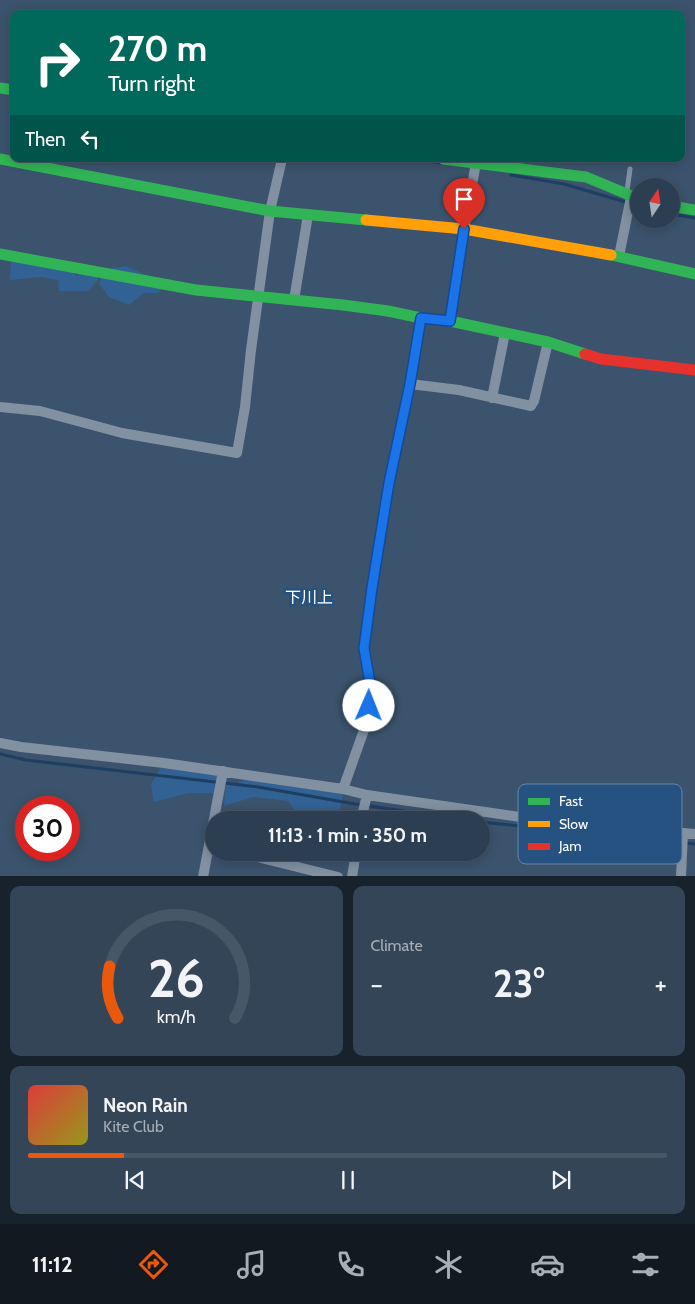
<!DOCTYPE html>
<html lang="en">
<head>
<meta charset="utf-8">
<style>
  body { margin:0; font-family:Cabin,"Noto Sans JP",sans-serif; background:#344558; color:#f1f3f6; height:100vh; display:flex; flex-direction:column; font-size:19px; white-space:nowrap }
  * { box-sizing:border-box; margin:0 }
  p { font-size:16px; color:#a6aeb7 }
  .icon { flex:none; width:28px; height:28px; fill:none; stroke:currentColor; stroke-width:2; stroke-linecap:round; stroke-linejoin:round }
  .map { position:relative; height:876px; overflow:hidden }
  .side { display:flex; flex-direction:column; gap:10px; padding:10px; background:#18222d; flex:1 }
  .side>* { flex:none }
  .guide { position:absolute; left:10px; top:10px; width:675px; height:152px; border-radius:10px; box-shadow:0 2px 12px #0003,0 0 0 1px #485768; background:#00695c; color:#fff; overflow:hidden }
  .needle { width:32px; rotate:13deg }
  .fabs { position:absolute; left:630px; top:178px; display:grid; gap:10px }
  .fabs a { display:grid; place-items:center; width:50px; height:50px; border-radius:50%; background:#2c3e51; box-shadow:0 2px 12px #0003,0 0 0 1px #485768; font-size:25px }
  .speed { position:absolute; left:15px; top:796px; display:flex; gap:10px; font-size:25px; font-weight:700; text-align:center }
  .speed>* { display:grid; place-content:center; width:65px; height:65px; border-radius:50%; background:#2c3e51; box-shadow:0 2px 12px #0003,0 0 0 1px #485768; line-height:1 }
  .speed .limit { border:8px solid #d22; background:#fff; color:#111 }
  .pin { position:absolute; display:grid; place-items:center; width:42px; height:42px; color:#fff; margin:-51px -21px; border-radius:50% 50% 50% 0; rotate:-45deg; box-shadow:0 0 5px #0007 }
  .pin .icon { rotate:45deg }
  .me { position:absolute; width:55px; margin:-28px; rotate:1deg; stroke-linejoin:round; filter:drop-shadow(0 0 4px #0008) }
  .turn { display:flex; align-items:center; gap:18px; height:105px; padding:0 15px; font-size:22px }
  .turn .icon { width:65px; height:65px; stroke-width:2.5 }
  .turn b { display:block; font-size:35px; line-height:42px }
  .then { display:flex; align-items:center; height:48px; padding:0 15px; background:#0003; gap:10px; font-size:19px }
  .big { font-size:38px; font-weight:700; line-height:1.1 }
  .side .card { flex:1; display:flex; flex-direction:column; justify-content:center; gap:8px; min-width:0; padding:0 18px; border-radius:10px; background:#344558 }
  .side .dial { align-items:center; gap:0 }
  .dial svg { height:130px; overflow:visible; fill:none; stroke:#485768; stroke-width:7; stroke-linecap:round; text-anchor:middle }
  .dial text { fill:#f1f3f6; stroke:none }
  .song { display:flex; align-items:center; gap:15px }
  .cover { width:60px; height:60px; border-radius:8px; background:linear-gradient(135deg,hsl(0 70% 55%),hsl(60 70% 35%)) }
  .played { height:5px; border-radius:2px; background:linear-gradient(90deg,#ea580c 15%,#485768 15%) }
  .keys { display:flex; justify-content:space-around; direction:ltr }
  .heat { display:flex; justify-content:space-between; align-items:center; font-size:28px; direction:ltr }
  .side .tiles { flex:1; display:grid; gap:10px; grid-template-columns:1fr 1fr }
  .card:last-child { grid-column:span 2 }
  .trip { position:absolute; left:205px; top:811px; width:285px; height:50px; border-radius:25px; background:#2c3e51; box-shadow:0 2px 12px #0003,0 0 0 1px #485768; font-weight:700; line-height:50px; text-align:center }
  .tabs { display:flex; height:80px; justify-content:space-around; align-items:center; background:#121920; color:#a6aeb7 }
  .tabs .icon { width:35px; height:35px }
  .tabs .selected { color:#ea580c }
  .tabs b { font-size:22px; color:#f1f3f6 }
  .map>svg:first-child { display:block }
</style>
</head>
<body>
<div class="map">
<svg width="695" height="877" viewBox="0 0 695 877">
  <rect width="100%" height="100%" fill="#3b536c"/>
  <!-- green -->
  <path fill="#326293" d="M 11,261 L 64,266 L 77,276 L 85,269 L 96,272 L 98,280 L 88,291 L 59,291 L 58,280 L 41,277 L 10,280 Z
    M 126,266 L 166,284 L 158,293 L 144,293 L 129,305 L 109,297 L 99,284 L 103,270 Z
    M 164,763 L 211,769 L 220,780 L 214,793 L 189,793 L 154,802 L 151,784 Z
    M 250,778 L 343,789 L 342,801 L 338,815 L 339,820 L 316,820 L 298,815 L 288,801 L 253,797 L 224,806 L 226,782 L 238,783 Z"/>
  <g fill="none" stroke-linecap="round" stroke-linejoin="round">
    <!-- stream -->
    <path stroke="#1e3e63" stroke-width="3" d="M 414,159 L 441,163
      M 511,175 L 564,184 L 629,203
      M 671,214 L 695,218
      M 0,754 L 26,760 L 258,787 L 355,804 L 467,820
      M 481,822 L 695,844"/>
    <!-- lane -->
    <path stroke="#8191a2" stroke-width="5" d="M 627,191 L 630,169"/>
    <!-- street -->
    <path stroke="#8191a2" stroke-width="10" d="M 619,256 L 631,197
      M 294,300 L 308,215
      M 450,321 L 464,229 L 476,163
      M 410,384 L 459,390 L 531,406 L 534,401 L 548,342
      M 492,398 L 505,333
      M 0,407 L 40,411 L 122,433 L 237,453 L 245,407 L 251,350 L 270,211 L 282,159
      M 0,743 L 21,747 L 164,763 L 343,789 L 367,795 L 541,820 L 695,834
      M 343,789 L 364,730 L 369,706 L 370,683 L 364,648 L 372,588 L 389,483 L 410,384 L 421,318
      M 361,820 L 367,795
      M 237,852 L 338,877
      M 203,877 L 223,771
      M 352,877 L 356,852
      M 681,877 L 683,833"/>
    <!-- fast -->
    <path stroke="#30b455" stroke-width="11" d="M 0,88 L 14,90
      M 0,159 L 270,211 L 366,220
      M 443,159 L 586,177 L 639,199
      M 671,206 L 695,210
      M 0,254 L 196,290 L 343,305 L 388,311 L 421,318 L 450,321 L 548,342 L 585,354
      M 611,255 L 695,274"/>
    <!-- slow -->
    <path stroke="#ff9f0a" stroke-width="11" d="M 366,220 L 464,229 L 611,255"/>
    <!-- jam -->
    <path stroke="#e5322d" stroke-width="11" d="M 585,354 L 601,359 L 695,370"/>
  </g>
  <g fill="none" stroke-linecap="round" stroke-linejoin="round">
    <!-- route casing -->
    <g stroke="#114b97" stroke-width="12">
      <path id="route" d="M 369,706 L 370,683 L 364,648 L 372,588 L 389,483 L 410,384 L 421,318 L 450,321 L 464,229"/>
    </g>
    <!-- route -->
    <use href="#route" stroke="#1a73e8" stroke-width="9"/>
  </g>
  <g text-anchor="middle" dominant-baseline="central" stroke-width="5" stroke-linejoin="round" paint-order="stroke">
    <!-- quarter labels -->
    <g font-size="16" fill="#fff" stroke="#265281">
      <text x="309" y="597">下川上</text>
    </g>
  </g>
  <!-- legend -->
  <rect x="518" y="784" width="164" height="80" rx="8" fill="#265281" stroke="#6786a7" stroke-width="1"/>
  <rect x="528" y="798" width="22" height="7" fill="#30b455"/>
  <rect x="528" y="821" width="22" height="6" fill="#ff9f0a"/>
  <rect x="528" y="843" width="22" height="7" fill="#e5322d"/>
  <g font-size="14" fill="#fff">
    <text x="559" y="806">Fast</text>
    <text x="559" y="829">Slow</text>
    <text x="559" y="851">Jam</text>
  </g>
</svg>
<div class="fabs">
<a><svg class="needle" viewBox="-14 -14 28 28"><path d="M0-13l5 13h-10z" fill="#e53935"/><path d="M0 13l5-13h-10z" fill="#a6aeb7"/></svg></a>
</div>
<div class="speed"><div class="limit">30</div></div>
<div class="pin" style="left:464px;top:229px;background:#d93025"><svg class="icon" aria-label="arrive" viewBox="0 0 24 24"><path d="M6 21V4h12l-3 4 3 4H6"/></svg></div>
<svg class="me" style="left:369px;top:706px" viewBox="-20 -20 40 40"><circle r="19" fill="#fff"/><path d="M0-13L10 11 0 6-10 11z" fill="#1a73e8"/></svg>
<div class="trip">11:13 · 1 min · 350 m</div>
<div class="guide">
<div class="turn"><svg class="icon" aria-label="right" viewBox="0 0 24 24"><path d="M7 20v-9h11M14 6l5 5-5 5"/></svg><div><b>270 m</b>Turn right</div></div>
<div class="then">Then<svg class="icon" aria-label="left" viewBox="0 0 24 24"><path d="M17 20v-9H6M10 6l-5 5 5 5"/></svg></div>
</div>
</div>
<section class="side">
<div class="tiles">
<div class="card dial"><svg viewBox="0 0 100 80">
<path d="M14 69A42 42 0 1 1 86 69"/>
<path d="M14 69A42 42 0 0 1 9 37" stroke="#ea580c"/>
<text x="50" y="56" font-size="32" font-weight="700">26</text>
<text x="50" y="72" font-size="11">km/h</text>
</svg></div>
<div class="card"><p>Climate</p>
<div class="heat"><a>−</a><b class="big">23°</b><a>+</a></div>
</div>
<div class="card">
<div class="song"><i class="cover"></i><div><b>Neon Rain</b><p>Kite Club</p></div></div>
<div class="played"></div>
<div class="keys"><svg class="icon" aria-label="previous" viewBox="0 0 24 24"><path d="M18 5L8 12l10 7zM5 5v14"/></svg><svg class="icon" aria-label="pause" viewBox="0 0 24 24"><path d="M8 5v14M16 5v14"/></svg><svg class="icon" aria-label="next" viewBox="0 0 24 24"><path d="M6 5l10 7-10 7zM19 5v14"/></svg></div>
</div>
</div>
</section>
<nav class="tabs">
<b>11:12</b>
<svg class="icon selected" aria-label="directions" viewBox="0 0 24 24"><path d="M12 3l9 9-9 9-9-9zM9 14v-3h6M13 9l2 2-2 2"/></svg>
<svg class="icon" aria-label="music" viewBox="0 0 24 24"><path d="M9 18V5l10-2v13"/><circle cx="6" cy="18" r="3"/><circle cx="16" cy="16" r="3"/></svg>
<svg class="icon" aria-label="phone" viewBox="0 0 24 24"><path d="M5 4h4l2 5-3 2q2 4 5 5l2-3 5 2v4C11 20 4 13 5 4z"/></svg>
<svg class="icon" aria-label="climate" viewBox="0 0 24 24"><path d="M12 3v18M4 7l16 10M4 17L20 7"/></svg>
<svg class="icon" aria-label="car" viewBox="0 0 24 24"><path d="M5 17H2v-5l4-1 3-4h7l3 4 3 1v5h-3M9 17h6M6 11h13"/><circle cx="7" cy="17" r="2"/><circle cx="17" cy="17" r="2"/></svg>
<svg class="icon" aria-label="filters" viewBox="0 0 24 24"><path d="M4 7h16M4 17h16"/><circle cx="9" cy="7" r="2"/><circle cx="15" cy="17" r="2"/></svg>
</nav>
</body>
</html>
